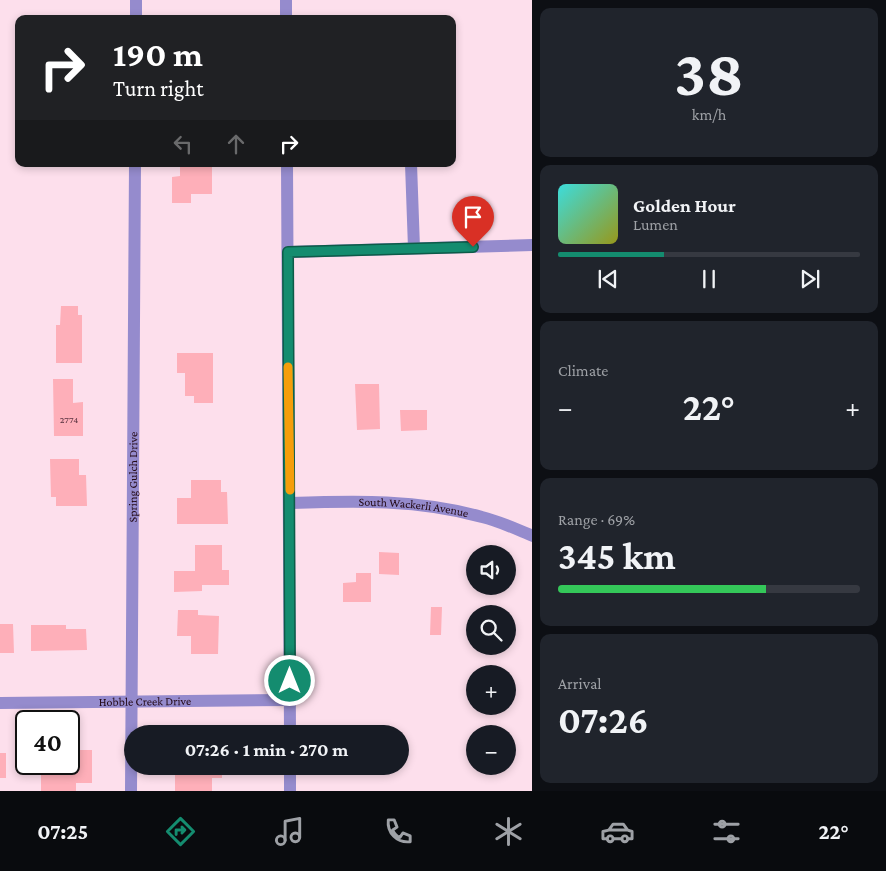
<!DOCTYPE html>
<html lang="en">
<head>
<meta charset="utf-8">
<style>
  body { margin:0; font-family:"Crimson Pro",serif; background:#20242c; color:#f1f3f6; height:100vh; display:flex; flex-direction:column; font-size:19px; white-space:nowrap }
  * { box-sizing:border-box; margin:0 }
  p { font-size:16px; color:#9ea1a6 }
  .icon { flex:none; width:28px; height:28px; fill:none; stroke:currentColor; stroke-width:2; stroke-linecap:round; stroke-linejoin:round }
  .map { position:relative; flex:1; overflow:hidden }
  .drawer { display:flex; flex-direction:column; gap:8px; padding:8px; background:#0d0f14; width:354px }
  .drawer>* { flex:none }
  .top-card { position:absolute; left:15px; top:15px; width:441px; height:152px; border-radius:10px; box-shadow:0 2px 8px #0003; background:#202124; color:#fff; overflow:hidden }
  .controls { position:absolute; left:466px; top:545px; display:grid; gap:10px }
  .controls a { display:grid; place-items:center; width:50px; height:50px; border-radius:50%; background:#171b24; box-shadow:0 2px 8px #0003; font-size:25px }
  .speed { position:absolute; left:15px; top:710px; display:flex; gap:10px; font-size:25px; font-weight:700; text-align:center }
  .speed>* { display:grid; place-content:center; width:65px; height:65px; border-radius:50%; background:#171b24; box-shadow:0 2px 8px #0003; line-height:1 }
  .speed .limit { border:2px solid #111; border-radius:8px; background:#fff; color:#111 }
  .pin { position:absolute; display:grid; place-items:center; width:42px; height:42px; color:#fff; margin:-51px -21px; border-radius:50% 50% 50% 0; rotate:-45deg; box-shadow:0 0 5px #0007 }
  .pin .icon { rotate:45deg }
  .me { position:absolute; width:55px; margin:-28px; rotate:0deg; stroke-linejoin:round; filter:drop-shadow(0 0 4px #0008) }
  .turn { display:flex; align-items:center; gap:18px; height:105px; padding:0 15px; font-size:22px }
  .turn .icon { width:65px; height:65px; stroke-width:2.5 }
  .turn b { display:block; font-size:35px; line-height:42px }
  .lanes { display:flex; align-items:center; height:48px; padding:0 15px; background:#0003; justify-content:center; gap:25px; direction:ltr }
  .lanes .off { opacity:.35 }
  .big { font-size:38px; font-weight:700; line-height:1.1 }
  .drawer .tile { flex:1; display:flex; flex-direction:column; justify-content:center; gap:8px; min-width:0; padding:0 18px; border-radius:10px; background:#20242c }
  .drawer .dial { align-items:center; gap:0 }
  .dial b { font-size:65px; line-height:1 }
  .song { display:flex; align-items:center; gap:15px }
  .cover { width:60px; height:60px; border-radius:8px; background:linear-gradient(135deg,hsl(180 70% 55%),hsl(60 70% 35%)) }
  .played { height:5px; border-radius:2px; background:linear-gradient(90deg,#148c6f 35%,#363941 35%) }
  .keys { display:flex; justify-content:space-around; direction:ltr }
  .heat { display:flex; justify-content:space-between; align-items:center; font-size:28px; direction:ltr }
  .charge { height:8px; border-radius:4px; background:linear-gradient(90deg,#34c759 69%,#363941 0) }
  .trip { position:absolute; left:124px; top:725px; width:285px; height:50px; border-radius:25px; background:#171b24; box-shadow:0 2px 8px #0003; font-weight:700; line-height:50px; text-align:center }
  .tabs { display:flex; height:80px; justify-content:space-around; align-items:center; background:#090b0e; color:#9ea1a6 }
  .tabs .icon { width:35px; height:35px }
  .tabs .selected { color:#148c6f }
  .tabs b { font-size:22px; color:#f1f3f6 }
  main { display:flex; flex:1; min-height:0 }
  .map>svg:first-child { display:block }
</style>
</head>
<body>
<main>
<div class="map">
<svg width="533" height="791" viewBox="0 0 533 791">
  <rect width="100%" height="100%" fill="#fddfec"/>
  <!-- building -->
  <path fill="#feafb9" d="M 180,164 L 212,164 L 212,194 L 191,194 L 191,203 L 172,203 L 172,177 L 180,176 Z
    M 61,306 L 78,306 L 78,315 L 82,315 L 82,363 L 56,363 L 56,325 L 60,325 Z
    M 177,353 L 213,353 L 213,403 L 194,403 L 194,396 L 185,396 L 185,373 L 177,373 Z
    M 53,379 L 73,379 L 73,403 L 83,402 L 83,436 L 54,436 Z
    M 355,384 L 379,384 L 380,429 L 357,430 Z
    M 400,410 L 427,410 L 427,430 L 401,431 Z
    M 50,459 L 79,459 L 79,475 L 86,475 L 87,506 L 56,506 L 56,497 L 51,497 Z
    M 191,480 L 221,480 L 221,492 L 227,492 L 228,524 L 177,524 L 177,498 L 191,498 Z
    M 195,545 L 222,545 L 222,570 L 229,570 L 229,585 L 202,585 L 202,591 L 174,592 L 174,571 L 195,571 Z
    M 379,552 L 399,553 L 399,575 L 379,574 Z
    M 356,573 L 371,573 L 371,602 L 343,602 L 343,583 L 356,582 Z
    M 431,607 L 442,607 L 441,635 L 430,635 Z
    M 178,610 L 198,610 L 198,615 L 219,616 L 218,654 L 191,654 L 191,636 L 177,636 Z
    M 0,624 L 13,624 L 14,653 L 0,653 Z
    M 31,625 L 66,625 L 66,629 L 86,629 L 87,650 L 31,651 Z
    M 69,750 L 92,750 L 92,783 L 76,783 L 76,791 L 41,791 L 41,770 L 48,770 L 48,764 L 69,764 Z
    M 0,753 L 6,753 L 6,778 L 0,778 Z
    M 183,766 L 222,766 L 222,778 L 212,778 L 212,791 L 175,791 L 175,767 Z"/>
  <g fill="none" stroke-linecap="round" stroke-linejoin="round">
    <!-- minor -->
    <g stroke="#958bcd" stroke-width="12">
      <path d="M 136,19 L 136,0"/>
      <path d="M 411,164 L 414,248"/>
      <path d="M 288,252 L 533,245"/>
      <path id="s1" d="M 290,503 C 355,501 418,499 482,517 C 499,521 516,529 533,536"/>
      <path id="s2" d="M 0,703 L 290,700"/>
      <path id="s3" d="M 131,791 L 135,164"/>
    </g>
    <!-- tertiary -->
    <path stroke="#958bcd" stroke-width="12" d="M 286,0 L 286,19
      M 287,164 L 290,734
      M 290,766 L 290,791"/>
  </g>
  <g fill="none" stroke-linecap="round" stroke-linejoin="round">
    <!-- route casing -->
    <g stroke="#0d5b48" stroke-width="12">
      <path id="route" d="M 290,681 L 288,252 L 473,247"/>
    </g>
    <!-- route -->
    <use href="#route" stroke="#148c6f" stroke-width="9"/>
    <!-- slow -->
    <path stroke="#f59e0b" stroke-width="9" d="M 288,367 L 290,490"/>
  </g>
  <g text-anchor="middle" dominant-baseline="central" stroke-width="5" stroke-linejoin="round" paint-order="stroke">
    <!-- number labels -->
    <g font-size="10" fill="#5a3340">
      <text x="69" y="419">2774</text>
    </g>
    <!-- street labels -->
    <g font-size="12" fill="#240a17" stroke="#fddfec">
      <text stroke="none"><textPath href="#s3" startOffset="314">Spring Gulch Drive</textPath></text>
      <text stroke="none"><textPath href="#s1" startOffset="124">South Wackerli Avenue</textPath></text>
      <text stroke="none"><textPath href="#s2" startOffset="145">Hobble Creek Drive</textPath></text>
    </g>
  </g>
</svg>
<div class="controls">
<a><svg class="icon" aria-label="sound" viewBox="0 0 24 24"><path d="M4 9h4l5-4v14l-5-4H4zM17 9q2 3 0 6"/></svg></a>
<a><svg class="icon" aria-label="search" viewBox="0 0 24 24"><circle cx="10" cy="10" r="6"/><path d="M15 15l6 6"/></svg></a>
<a>+</a>
<a>−</a>
</div>
<div class="speed"><div class="limit">40</div></div>
<div class="pin" style="left:473px;top:247px;background:#d93025"><svg class="icon" aria-label="arrive" viewBox="0 0 24 24"><path d="M6 21V4h12l-3 4 3 4H6"/></svg></div>
<svg class="me" style="left:290px;top:681px" viewBox="-20 -20 40 40"><circle r="17" fill="#148c6f" stroke="#fff" stroke-width="3"/><path d="M0-11L8 9 0 5-8 9z" fill="#fff"/></svg>
<div class="trip">07:26 · 1 min · 270 m</div>
<div class="top-card">
<div class="turn"><svg class="icon" aria-label="right" viewBox="0 0 24 24"><path d="M7 20v-9h11M14 6l5 5-5 5"/></svg><div><b>190 m</b>Turn right</div></div>
<div class="lanes"><svg class="icon off" aria-label="left" viewBox="0 0 24 24"><path d="M17 20v-9H6M10 6l-5 5 5 5"/></svg><svg class="icon off" aria-label="ahead" viewBox="0 0 24 24"><path d="M12 20V5M6 11l6-6 6 6"/></svg><svg class="icon" aria-label="right" viewBox="0 0 24 24"><path d="M7 20v-9h11M14 6l5 5-5 5"/></svg></div>
</div>
</div>
<section class="drawer">
<div class="tile dial"><b>38</b><p>km/h</p></div>
<div class="tile">
<div class="song"><i class="cover"></i><div><b>Golden Hour</b><p>Lumen</p></div></div>
<div class="played"></div>
<div class="keys"><svg class="icon" aria-label="previous" viewBox="0 0 24 24"><path d="M18 5L8 12l10 7zM5 5v14"/></svg><svg class="icon" aria-label="pause" viewBox="0 0 24 24"><path d="M8 5v14M16 5v14"/></svg><svg class="icon" aria-label="next" viewBox="0 0 24 24"><path d="M6 5l10 7-10 7zM19 5v14"/></svg></div>
</div>
<div class="tile"><p>Climate</p>
<div class="heat"><a>−</a><b class="big">22°</b><a>+</a></div>
</div>
<div class="tile"><p>Range · 69%</p><b class="big">345 km</b><div class="charge"></div></div>
<div class="tile"><p>Arrival</p><b class="big">07:26</b></div>
</section>
</main>
<nav class="tabs">
<b>07:25</b>
<svg class="icon selected" aria-label="directions" viewBox="0 0 24 24"><path d="M12 3l9 9-9 9-9-9zM9 14v-3h6M13 9l2 2-2 2"/></svg>
<svg class="icon" aria-label="music" viewBox="0 0 24 24"><path d="M9 18V5l10-2v13"/><circle cx="6" cy="18" r="3"/><circle cx="16" cy="16" r="3"/></svg>
<svg class="icon" aria-label="phone" viewBox="0 0 24 24"><path d="M5 4h4l2 5-3 2q2 4 5 5l2-3 5 2v4C11 20 4 13 5 4z"/></svg>
<svg class="icon" aria-label="climate" viewBox="0 0 24 24"><path d="M12 3v18M4 7l16 10M4 17L20 7"/></svg>
<svg class="icon" aria-label="car" viewBox="0 0 24 24"><path d="M5 17H2v-5l4-1 3-4h7l3 4 3 1v5h-3M9 17h6M6 11h13"/><circle cx="7" cy="17" r="2"/><circle cx="17" cy="17" r="2"/></svg>
<svg class="icon" aria-label="filters" viewBox="0 0 24 24"><path d="M4 7h16M4 17h16"/><circle cx="9" cy="7" r="2"/><circle cx="15" cy="17" r="2"/></svg>
<b>22°</b>
</nav>
</body>
</html>
